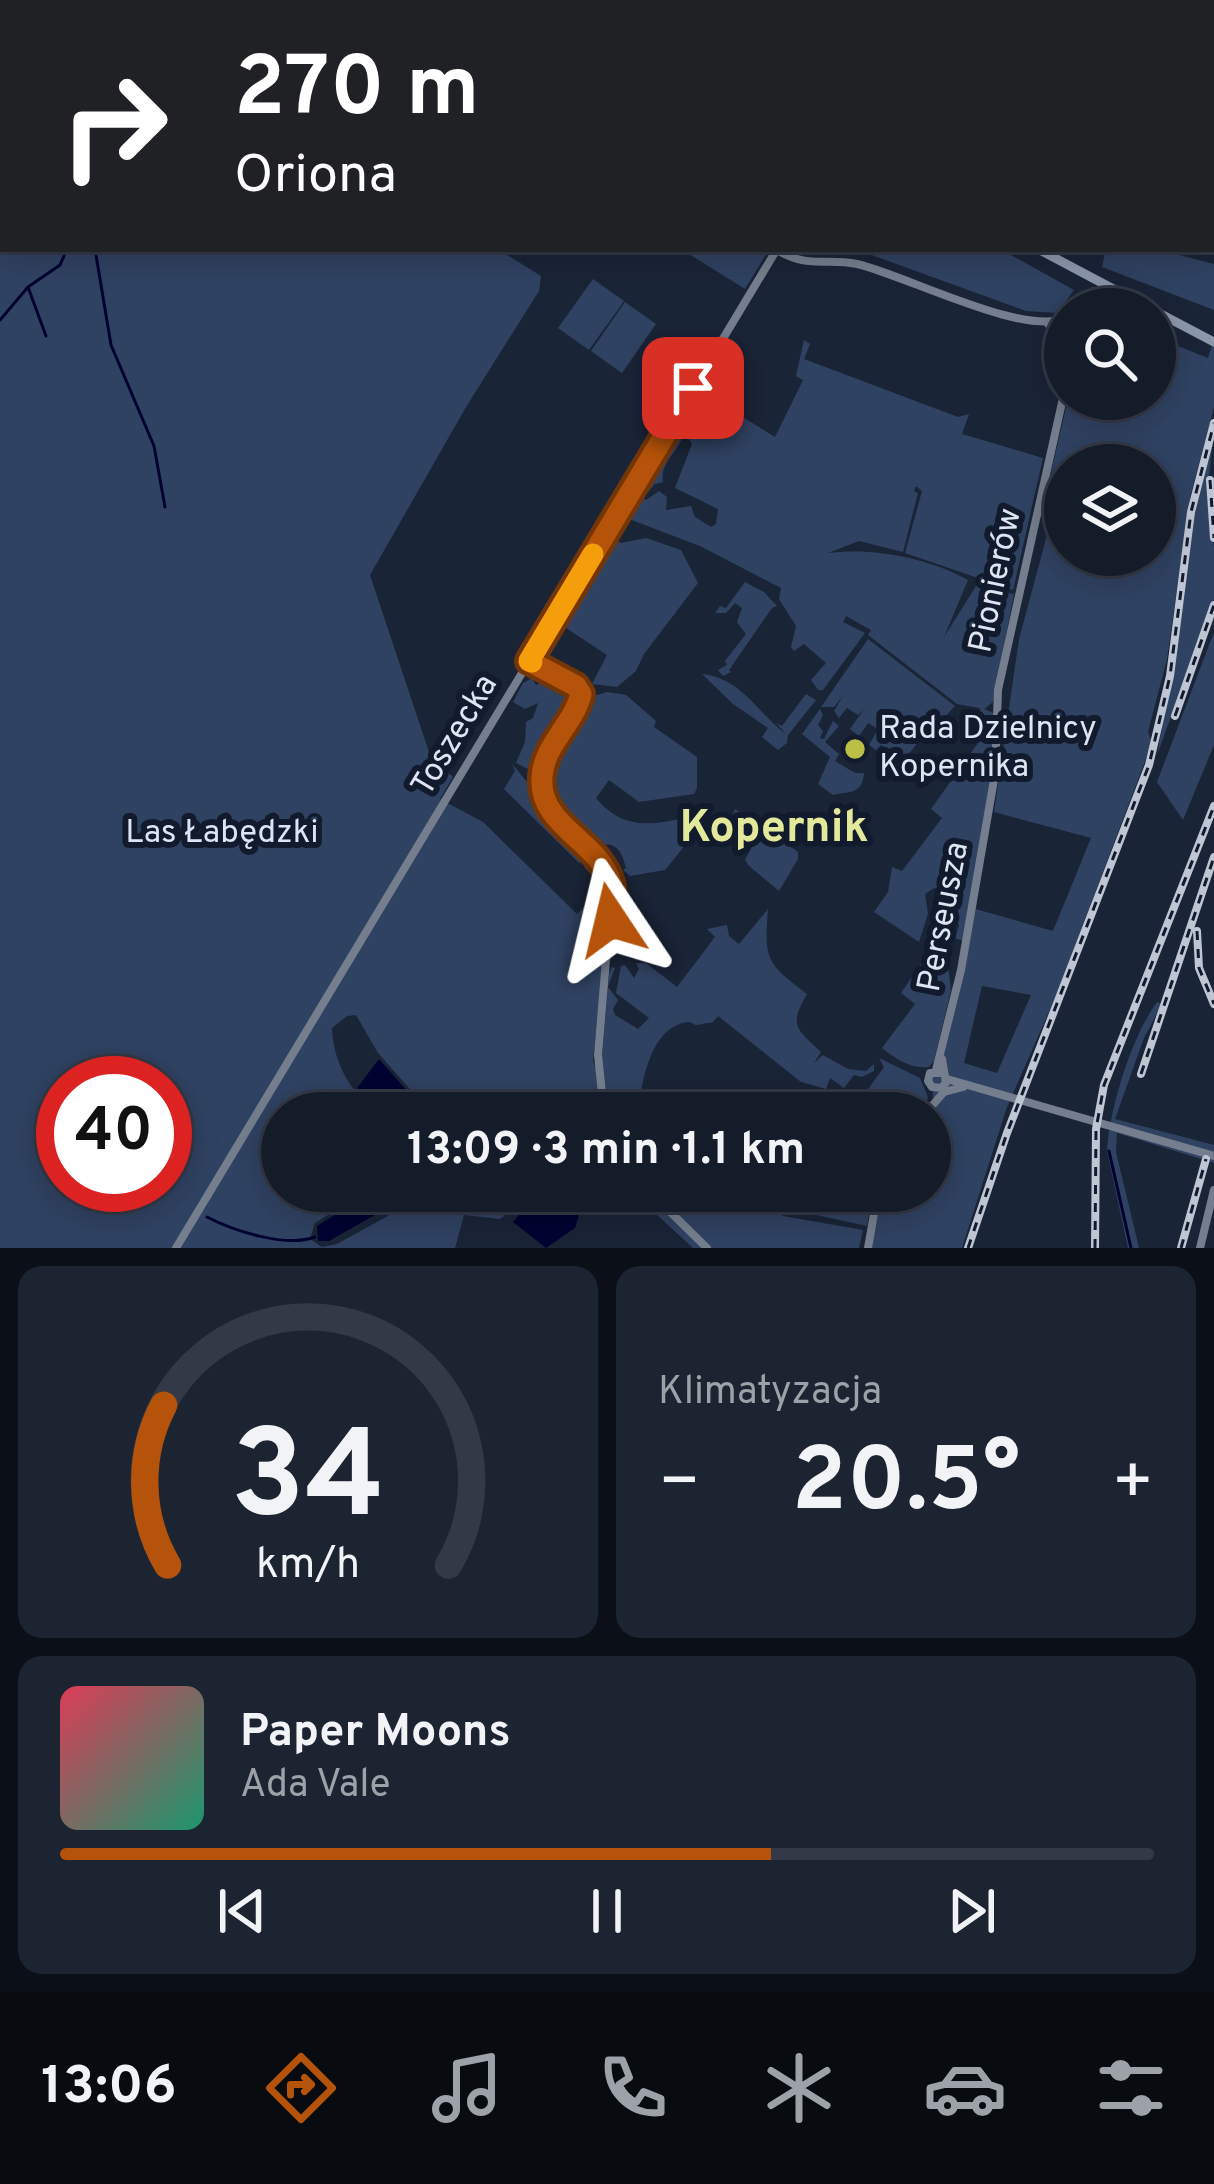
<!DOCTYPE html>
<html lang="pl">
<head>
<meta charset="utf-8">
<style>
  body { margin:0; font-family:Overpass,sans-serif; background:#1d2431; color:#f1f3f6; height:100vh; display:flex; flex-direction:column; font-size:45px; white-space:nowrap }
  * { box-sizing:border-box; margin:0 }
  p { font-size:39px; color:#9da1a8 }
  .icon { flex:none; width:66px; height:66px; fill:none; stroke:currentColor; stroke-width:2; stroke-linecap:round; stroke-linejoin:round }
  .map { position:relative; height:1248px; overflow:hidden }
  .drawer { display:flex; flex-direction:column; gap:18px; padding:18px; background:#0b0f17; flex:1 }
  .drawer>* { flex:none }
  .hud { position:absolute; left:0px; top:0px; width:1215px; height:252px; box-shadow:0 6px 30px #0003,0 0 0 3px #333946; background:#202124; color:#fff; overflow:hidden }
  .fabs { position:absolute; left:1044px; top:288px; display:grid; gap:24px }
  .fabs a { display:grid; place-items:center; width:132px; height:132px; border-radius:50%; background:#141b29; box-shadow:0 6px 30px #0003,0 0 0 3px #333946; font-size:60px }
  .speed { position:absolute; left:36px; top:1056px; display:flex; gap:24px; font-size:60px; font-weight:700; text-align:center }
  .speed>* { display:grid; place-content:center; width:156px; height:156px; border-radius:50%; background:#141b29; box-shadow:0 6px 30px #0003,0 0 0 3px #333946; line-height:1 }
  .speed .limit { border:18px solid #d22; background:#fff; color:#111 }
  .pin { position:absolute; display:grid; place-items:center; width:102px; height:102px; color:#fff; margin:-51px; border-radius:24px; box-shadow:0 6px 18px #0006 }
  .me { position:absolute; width:132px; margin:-66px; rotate:350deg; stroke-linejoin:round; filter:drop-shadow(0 0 9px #0008) }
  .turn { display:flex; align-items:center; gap:42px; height:252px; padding:0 36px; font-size:54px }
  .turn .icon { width:156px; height:156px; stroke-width:2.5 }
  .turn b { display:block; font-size:84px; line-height:102px }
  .big { font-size:90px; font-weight:700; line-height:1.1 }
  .drawer .card { flex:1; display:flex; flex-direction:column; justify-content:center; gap:18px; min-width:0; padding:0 42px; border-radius:24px; background:#1d2431 }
  .drawer .dial { align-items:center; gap:0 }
  .dial svg { height:312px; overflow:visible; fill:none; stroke:#333946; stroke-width:7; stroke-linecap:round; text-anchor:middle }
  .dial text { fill:#f1f3f6; stroke:none }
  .song { display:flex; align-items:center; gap:36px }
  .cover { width:144px; height:144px; border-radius:18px; background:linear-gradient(135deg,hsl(350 70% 55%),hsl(160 70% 35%)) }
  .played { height:12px; border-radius:6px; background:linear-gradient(90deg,#b45309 65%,#333946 65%) }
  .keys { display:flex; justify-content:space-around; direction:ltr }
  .heat { display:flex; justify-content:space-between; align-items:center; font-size:66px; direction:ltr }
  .drawer .tiles { flex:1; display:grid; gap:18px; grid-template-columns:1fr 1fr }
  .card:last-child { grid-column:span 2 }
  .trip { position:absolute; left:261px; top:1092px; width:690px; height:120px; border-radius:60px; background:#141b29; box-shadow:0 6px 30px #0003,0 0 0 3px #333946; font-weight:700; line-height:120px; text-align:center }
  .tab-bar { display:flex; height:192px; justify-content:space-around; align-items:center; background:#080b10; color:#9da1a8 }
  .tab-bar .icon { width:84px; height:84px }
  .tab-bar .current { color:#b45309 }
  .tab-bar b { font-size:54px; color:#f1f3f6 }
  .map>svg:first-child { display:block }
</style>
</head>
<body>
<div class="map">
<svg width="1214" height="1248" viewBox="0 0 1214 1248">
  <rect width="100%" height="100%" fill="#1a2437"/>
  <!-- green -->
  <path fill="#304262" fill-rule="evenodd" d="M 0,0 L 207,3 L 3,3 L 3,249 L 505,249 L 504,253 L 541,276 L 539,291 L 466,407 L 370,575 L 431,758 L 453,777 L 440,799 L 483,822 L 577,914 L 598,893 L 590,884 L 595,879 L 584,867 L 590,859 L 600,866 L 610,893 L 593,1061 L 600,1080 L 609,974 L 612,967 L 615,968 L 608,987 L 618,1000 L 613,1009 L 615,1015 L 638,1029 L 649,1018 L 616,993 L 621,966 L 625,965 L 634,978 L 639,969 L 636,963 L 646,963 L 677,987 L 715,937 L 707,929 L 727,925 L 729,936 L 739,944 L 768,909 C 764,960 766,963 807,994 C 788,1026 797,1029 821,1052 L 814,1063 L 823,1055 L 848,1069 L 866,1071 L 874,1064 L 874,1071 L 862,1077 L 854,1075 L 844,1088 L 830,1078 L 826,1089 L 801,1082 L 718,1016 L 712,1023 C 707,1022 702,1025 696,1025 C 694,1025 691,1022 689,1022 C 649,1026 643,1083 638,1108 L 649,1113 L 431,1113 L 378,1053 L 356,1015 L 347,1016 L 332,1028 C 333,1062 351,1094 378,1113 L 282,1113 L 282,1191 L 367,1191 L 315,1223 L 310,1239 L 322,1247 L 337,1244 L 433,1191 L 484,1191 L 486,1199 L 504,1216 L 500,1219 L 464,1215 L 455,1248 L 0,1248 ZM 63,1083 L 165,1083 L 165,1185 L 63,1185 Z
    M 681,249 L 765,249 L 768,251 L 745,289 Z
    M 855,249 L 1000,249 L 1074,290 L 1057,313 L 1026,311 Z
    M 1106,249 L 1156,249 L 1214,264 L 1214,310 L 1102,267 Z
    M 593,279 L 624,301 L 589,350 L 558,328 Z
    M 625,302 L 656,324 L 622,373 L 591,351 Z
    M 1155,337 L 1208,358 L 1214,340 L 1214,407 L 1190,498 L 1167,659 L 1148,732 L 1152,743 L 1055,998 L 1007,1107 L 962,1248 L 871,1248 L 883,1191 L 930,1191 L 933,1089 L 929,1083 L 936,1070 L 966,942 L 955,938 L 959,926 L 947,891 L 934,888 L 925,894 L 928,914 L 919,942 L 874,912 L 888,892 L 892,867 L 902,871 L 942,818 L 931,809 L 990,726 L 980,717 L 980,708 L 957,704 L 868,635 L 871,630 L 846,616 L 843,622 L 865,633 L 823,690 L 818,690 L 811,680 L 826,663 L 804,644 L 794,651 L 791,647 L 796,626 L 779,599 L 781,588 L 700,546 L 629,519 L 701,391 L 775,437 L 803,380 L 796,376 L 804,340 L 810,344 L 804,359 L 958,417 L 969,414 L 962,434 L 1043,458 L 1013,590 L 905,553 L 922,491 L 916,486 L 914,491 L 918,493 L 903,552 L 859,541 L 828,553 C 872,547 929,558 968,580 L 944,637 L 976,586 L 1014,594 L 993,702 L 984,709 L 996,714 L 998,743 L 972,908 L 1053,931 L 1091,838 L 994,812 L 1019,639 L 1050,524 L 1041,516 L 1068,399 L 1155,399 ZM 684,432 L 692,444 L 675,488 L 718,509 L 716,524 L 711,527 L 695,517 L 691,506 L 666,510 L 667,497 L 659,491 L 646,500 L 643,498 L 655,484 L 663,482 C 660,460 680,452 684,432 ZM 1065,465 L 1155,465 L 1155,555 L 1065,555 ZM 982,986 L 1031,995 L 997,1073 L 964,1063 Z
    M 1214,429 L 1207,496 L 1214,547 L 1214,600 L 1157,755 L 1174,662 L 1186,547 Z
    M 611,538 L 621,543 L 646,538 L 681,550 L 698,583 L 644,654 L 636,671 L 617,687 L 592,684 L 607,655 L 560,624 Z
    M 745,582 L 764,592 L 777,606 L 772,608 L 729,670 L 731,672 L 723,676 L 718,670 L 727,665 L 725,661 L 746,634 L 737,622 L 742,608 L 735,603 L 726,613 L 715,613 L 720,606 L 726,608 Z
    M 1214,632 L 1214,745 L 1183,820 L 1157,782 Z
    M 868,639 L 955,706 L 944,718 L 939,715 L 895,772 L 889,768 L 897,756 L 881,745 L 876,750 L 869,745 L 878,729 L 868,723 L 859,736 L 850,729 L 864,709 L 858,715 L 847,708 L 839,718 L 834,711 L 843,696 L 834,707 L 821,707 Z
    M 702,674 C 742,678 758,714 786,734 L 776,723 L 782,726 L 806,694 L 816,700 L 788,735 L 787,743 L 778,750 L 762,737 L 768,728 L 733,704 Z
    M 532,678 L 536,685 L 546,680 L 558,692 L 567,689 L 573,695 C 571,720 544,742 535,767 L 530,770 L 516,763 L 525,742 L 526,722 L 533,718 L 538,703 L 525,709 L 513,702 L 523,683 Z
    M 607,692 L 626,695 L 656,721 L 654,727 L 697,757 L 697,788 L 694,794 L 639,802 L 609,780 L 596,798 C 622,829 649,826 685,818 L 700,827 L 665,870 L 630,876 L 623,870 L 626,868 C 622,851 615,839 596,847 C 583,834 566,824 555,809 C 528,771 567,729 587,698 Z
    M 820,709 L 823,715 L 818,725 L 823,731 L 820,738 L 824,739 L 833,721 L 839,726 L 825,742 L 839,754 L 835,761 L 855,773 L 864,773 C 862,795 850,791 833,795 L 818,784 L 830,757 L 802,734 Z
    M 512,764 L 588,854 L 579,863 L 504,789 L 515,771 Z
    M 735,809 L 798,852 L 798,859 L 779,891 L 748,865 L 745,859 L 757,839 L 732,817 Z
    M 929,952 L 948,965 L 951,990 L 934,1061 L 929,1067 C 910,1069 896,1059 882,1048 L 915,1004 L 901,993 Z
    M 1157,1002 L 1162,1004 L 1144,1038 L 1115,1119 L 1214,1145 L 1214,1163 L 1117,1133 L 1116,1152 L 1139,1248 L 1128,1248 L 1107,1151 C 1110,1107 1131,1038 1157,1002 Z
    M 879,1058 L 920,1078 L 928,1097 L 922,1113 L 851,1113 L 884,1067 Z
    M 631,1191 L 756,1191 L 783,1216 L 863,1230 L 859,1248 L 693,1248 Z
    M 809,1191 L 873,1191 L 867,1226 L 794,1210 Z"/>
  <!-- water -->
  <path fill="#000331" d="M 379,1059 L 415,1100 L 407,1113 L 388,1113 L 357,1088 Z
    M 373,1191 L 417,1191 L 329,1241 L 318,1241 L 317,1226 Z
    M 538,1191 C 553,1191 572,1202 579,1215 L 575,1228 L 546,1248 L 513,1222 Z"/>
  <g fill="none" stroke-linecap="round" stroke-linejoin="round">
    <!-- stream -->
    <path stroke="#000331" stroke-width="3" d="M 193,3 L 194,0
      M 501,3 L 502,0
      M 0,104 L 3,105
      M 0,119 L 3,114
      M 0,166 L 3,169
      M 95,249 L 111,345 L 154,446 L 165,507
      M 0,320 L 28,287
      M 46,336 L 28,287 L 60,265 L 67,249
      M 1109,1151 L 1131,1248
      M 207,1217 C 234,1231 286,1248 315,1237"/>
    <!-- secondary -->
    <path stroke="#757e8e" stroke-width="8" d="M 409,0 L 413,3
      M 619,0 L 623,3
      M 925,3 L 927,0
      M 775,249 C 811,270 823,257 857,264 C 905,275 1024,337 1065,318
      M 1048,324 L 1065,339
      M 529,661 L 576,686 L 581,694 C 575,722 548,741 543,770 C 533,823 601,843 612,889 L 598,1055 L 604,1113
      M 526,665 C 545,675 575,684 575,707
      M 942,1059 L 946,1083 L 941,1088 L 932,1087 L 928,1081 L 930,1073 L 944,1073
      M 936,1070 L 961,970 L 995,774 L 998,690 L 1065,389
      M 947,1079 L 1214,1156
      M 931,1107 L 944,1092 L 963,1087
      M 649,1191 L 707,1248
      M 176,1248 L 777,249
      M 868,1248 L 878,1191
      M 1200,1248 L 1214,1190"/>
    <!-- primary -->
    <path stroke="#8c97ac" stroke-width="9" d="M 661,0 L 664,3
      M 1038,249 L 1151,309
      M 1077,309 L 1093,292 L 1112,292
      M 1155,311 L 1214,342"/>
    <!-- rail casing -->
    <g stroke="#bec5d3" stroke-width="8">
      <path id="rail" d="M 1210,480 L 1214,538
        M 1175,716 L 1214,605
        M 1197,931 L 1199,968 L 1214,1004
        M 1141,1074 L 1214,857
        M 968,1248 L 1007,1133 L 1149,765 L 1170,676 L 1191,512 L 1214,423
        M 1095,1248 L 1096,1129 L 1104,1085 L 1214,806
        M 1181,1248 L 1206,1159"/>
    </g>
    <!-- rail -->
    <use href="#rail" stroke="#111b2d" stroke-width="3" stroke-dasharray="9" stroke-linecap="butt"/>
  </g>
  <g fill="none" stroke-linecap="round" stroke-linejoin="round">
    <!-- route casing -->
    <g stroke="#753606" stroke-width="30">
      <path id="route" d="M 611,920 C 612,908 614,895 611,883 C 600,841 538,826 542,777 C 544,744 574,724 581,694 L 576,686 L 529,661 L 693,388"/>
    </g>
    <!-- route -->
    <use href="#route" stroke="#b45309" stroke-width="21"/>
    <!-- slow -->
    <path stroke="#f59e0b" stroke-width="21" d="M 532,662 L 529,661 L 593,554"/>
  </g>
  <!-- markers -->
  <circle fill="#bac045" stroke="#111b2d" stroke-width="4.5" cx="855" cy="749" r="12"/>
  <g text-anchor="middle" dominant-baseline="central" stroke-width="12" stroke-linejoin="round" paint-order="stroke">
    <!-- street labels -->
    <g font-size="33" fill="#dee5f2" stroke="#111b2d">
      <text transform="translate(997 581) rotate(-78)">Pionierów</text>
      <text transform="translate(456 736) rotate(-59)">Toszecka</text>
      <text transform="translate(945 917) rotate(-79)">Perseusza</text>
    </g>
    <!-- poi labels -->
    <g font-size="33" fill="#dee5f2" stroke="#111b2d" text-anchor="start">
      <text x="879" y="730">Rada Dzielnicy<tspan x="879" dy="38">Kopernika</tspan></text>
    </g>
    <!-- park labels -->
    <g font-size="33" fill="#dbe5f5" stroke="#111b2d">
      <text x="222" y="834">Las Łabędzki</text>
    </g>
    <!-- district labels -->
    <g font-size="45" font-weight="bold" fill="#e3e99a" stroke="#111b2d">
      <text x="774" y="829">Kopernik</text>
    </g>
  </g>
</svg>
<div class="fabs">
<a><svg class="icon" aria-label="search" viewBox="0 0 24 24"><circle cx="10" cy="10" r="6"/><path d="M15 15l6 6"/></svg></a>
<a><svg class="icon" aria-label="layers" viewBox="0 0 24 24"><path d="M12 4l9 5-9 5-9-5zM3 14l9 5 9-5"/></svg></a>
</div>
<div class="speed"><div class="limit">40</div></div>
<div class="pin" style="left:693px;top:388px;background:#d93025"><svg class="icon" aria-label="arrive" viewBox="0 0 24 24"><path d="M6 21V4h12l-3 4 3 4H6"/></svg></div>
<svg class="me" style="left:611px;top:920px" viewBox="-20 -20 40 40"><path d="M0-17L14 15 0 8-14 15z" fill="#b45309" stroke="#fff" stroke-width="4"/></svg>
<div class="trip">13:09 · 3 min · 1.1 km</div>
<div class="hud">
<div class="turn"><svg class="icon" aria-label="right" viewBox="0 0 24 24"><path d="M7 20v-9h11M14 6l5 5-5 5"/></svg><div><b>270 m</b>Oriona</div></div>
</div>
</div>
<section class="drawer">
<div class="tiles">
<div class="card dial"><svg viewBox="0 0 100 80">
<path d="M14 69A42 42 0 1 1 86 69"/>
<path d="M14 69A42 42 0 0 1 13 28" stroke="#b45309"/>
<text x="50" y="56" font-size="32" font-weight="700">34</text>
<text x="50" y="72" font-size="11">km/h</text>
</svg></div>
<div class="card"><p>Klimatyzacja</p>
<div class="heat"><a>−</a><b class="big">20.5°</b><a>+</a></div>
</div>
<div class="card">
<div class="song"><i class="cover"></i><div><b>Paper Moons</b><p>Ada Vale</p></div></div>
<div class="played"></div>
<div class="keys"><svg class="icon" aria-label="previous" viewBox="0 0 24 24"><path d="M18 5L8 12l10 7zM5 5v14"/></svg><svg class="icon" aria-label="pause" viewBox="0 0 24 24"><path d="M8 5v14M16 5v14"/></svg><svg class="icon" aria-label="next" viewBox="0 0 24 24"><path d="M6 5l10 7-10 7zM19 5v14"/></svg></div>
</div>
</div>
</section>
<nav class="tab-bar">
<b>13:06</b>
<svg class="icon current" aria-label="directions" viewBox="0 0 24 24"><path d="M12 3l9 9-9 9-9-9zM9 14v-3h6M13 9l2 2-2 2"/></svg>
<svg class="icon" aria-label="music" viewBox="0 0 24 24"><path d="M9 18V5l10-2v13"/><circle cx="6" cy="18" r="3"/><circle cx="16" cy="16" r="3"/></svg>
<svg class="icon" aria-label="phone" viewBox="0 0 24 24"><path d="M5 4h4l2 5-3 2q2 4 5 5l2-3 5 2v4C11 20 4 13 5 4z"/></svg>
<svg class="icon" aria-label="climate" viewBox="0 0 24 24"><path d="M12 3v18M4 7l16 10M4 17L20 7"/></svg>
<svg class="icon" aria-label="car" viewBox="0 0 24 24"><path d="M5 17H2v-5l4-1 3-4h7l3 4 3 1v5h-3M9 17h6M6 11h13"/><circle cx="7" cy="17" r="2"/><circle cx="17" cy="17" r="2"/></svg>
<svg class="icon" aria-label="filters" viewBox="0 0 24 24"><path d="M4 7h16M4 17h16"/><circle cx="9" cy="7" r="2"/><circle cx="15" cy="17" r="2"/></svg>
</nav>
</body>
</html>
